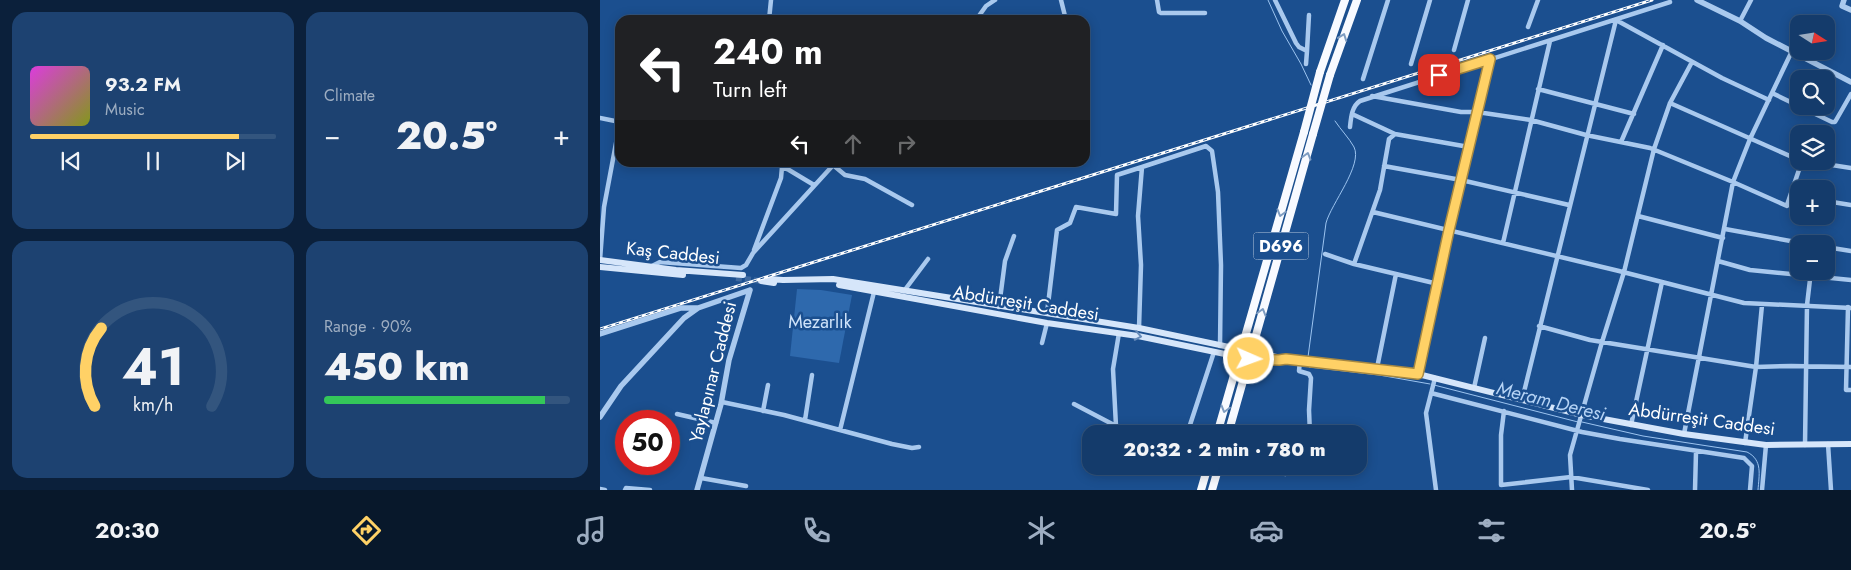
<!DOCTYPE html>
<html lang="en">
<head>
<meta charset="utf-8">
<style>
  body { margin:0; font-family:Jost,sans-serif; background:#1d4271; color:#f1f3f6; height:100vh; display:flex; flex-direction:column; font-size:19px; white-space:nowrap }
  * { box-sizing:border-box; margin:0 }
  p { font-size:16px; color:#9dadc1 }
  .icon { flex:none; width:28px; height:28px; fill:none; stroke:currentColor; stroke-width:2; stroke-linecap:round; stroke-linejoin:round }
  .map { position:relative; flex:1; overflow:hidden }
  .drawer { display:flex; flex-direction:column; gap:12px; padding:12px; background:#0b203b; width:600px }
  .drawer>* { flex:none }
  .top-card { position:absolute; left:15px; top:15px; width:475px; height:152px; border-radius:15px; box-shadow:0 2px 12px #0003,0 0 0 1px #33557e; background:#202124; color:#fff; overflow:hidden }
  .needle { width:32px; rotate:102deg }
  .buttons { position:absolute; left:1190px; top:15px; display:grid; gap:10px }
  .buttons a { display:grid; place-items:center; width:45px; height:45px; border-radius:10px; background:#143b6b; box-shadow:0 2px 12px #0003,0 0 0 1px #33557e; font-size:25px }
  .speed { position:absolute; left:15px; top:410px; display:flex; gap:10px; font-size:25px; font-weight:700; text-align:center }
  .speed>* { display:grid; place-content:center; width:65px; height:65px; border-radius:50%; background:#143b6b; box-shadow:0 2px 12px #0003,0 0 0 1px #33557e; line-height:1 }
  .speed .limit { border:8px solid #d22; background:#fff; color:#111 }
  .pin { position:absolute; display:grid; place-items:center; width:42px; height:42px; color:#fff; margin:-21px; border-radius:10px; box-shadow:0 2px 8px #0006 }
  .me { position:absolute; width:55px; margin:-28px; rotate:92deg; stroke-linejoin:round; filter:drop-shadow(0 0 4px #0008) }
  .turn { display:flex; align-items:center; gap:18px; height:105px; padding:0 15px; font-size:22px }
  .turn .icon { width:65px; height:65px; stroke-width:2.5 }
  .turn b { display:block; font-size:35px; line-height:42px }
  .lanes { display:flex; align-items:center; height:48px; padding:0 15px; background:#0003; justify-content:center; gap:25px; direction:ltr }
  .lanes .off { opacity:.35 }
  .big { font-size:38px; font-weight:800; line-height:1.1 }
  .drawer .widget { flex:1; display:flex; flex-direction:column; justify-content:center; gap:8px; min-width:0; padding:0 18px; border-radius:15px; background:#1d4271 }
  .drawer .dial { align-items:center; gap:0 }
  .dial svg { height:130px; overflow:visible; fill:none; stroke:#33557e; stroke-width:7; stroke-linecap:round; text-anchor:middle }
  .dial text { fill:#f1f3f6; stroke:none }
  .song { display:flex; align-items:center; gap:15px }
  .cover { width:60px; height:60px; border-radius:8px; background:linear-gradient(135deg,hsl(300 70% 55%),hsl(70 70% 35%)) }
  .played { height:5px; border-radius:2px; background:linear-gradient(90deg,#ffd166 85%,#33557e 85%) }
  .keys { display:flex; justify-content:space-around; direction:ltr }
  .heat { display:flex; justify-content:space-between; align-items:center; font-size:28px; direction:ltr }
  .charge { height:8px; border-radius:4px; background:linear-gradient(90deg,#34c759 90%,#33557e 0) }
  .drawer .tiles { flex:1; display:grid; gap:12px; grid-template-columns:repeat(2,1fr) }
  .trip { position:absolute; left:482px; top:425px; width:285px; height:50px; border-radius:15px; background:#143b6b; box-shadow:0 2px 12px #0003,0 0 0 1px #33557e; font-weight:800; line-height:50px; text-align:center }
  .dock { display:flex; height:80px; justify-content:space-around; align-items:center; background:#08182b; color:#9dadc1 }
  .dock .icon { width:35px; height:35px }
  .dock .active { color:#ffd166 }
  .dock b { font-size:22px; color:#f1f3f6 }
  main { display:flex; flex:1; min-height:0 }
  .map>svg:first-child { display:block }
</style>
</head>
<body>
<main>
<section class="drawer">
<div class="tiles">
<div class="widget">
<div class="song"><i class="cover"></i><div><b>93.2 FM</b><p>Music</p></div></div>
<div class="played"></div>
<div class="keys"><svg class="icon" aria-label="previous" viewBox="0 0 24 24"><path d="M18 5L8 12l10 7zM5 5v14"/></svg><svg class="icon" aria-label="pause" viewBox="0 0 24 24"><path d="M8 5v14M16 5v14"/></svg><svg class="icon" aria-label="next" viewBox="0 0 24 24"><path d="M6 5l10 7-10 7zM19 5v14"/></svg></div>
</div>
<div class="widget"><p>Climate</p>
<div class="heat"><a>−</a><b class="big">20.5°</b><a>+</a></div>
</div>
<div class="widget dial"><svg viewBox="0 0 100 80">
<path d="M14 69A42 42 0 1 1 86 69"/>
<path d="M14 69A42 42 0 0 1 18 21" stroke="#ffd166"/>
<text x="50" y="56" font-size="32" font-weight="700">41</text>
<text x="50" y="72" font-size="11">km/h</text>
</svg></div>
<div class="widget"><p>Range · 90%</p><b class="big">450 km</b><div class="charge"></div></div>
</div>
</section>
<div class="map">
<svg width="1251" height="490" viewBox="0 0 1251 490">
  <rect width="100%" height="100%" fill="#1b4f8f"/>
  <!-- green -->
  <path fill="#2e69ad" d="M 197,289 L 221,290 L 252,295 L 239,363 L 190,356 Z"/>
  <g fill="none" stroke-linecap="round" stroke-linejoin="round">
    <!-- stream -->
    <path stroke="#9cc4f0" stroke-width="1" d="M 668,0 L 682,31 L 701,64 L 711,85
      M 708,357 L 726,223 C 731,204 763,165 754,147 C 749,138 741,130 735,121
      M 707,364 L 709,367 L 779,375 L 830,384
      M 834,385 L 978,422
      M 982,422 L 1043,436 L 1147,452 C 1163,460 1159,475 1158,490"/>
    <!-- secondary-tunnel -->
    <path stroke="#3d69a0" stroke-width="6" stroke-dasharray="6 3" stroke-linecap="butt" d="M 136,278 L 161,281"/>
    <!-- minor -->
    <path stroke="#a9c9ee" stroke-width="4.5" d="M 461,0 L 466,20
      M 557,0 L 559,12 L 561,13 L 605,13
      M 675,0 L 696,43 L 699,47 L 707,51 L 709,15
      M 169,20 L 171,0
      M 376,20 L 386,6 L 395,0
      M 1140,21 L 1151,0
      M 928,27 L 938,0
      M 854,50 L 868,0
      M 706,64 L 707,51
      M 811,64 L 830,0
      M 763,79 L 788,0
      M 938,89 L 1034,114
      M 1172,93 L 1232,122 L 1235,122 L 1251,94
      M 772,96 L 861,112 L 877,112 L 931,120 L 986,135 L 1050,148 L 1133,182 L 1187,206 L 1196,197 L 1199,197
      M 1070,103 L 1199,160
      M 752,114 L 795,134
      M 0,118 L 20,122
      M 750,127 C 751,117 752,106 760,101 L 1070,2
      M 1021,142 L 1063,45
      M 1206,161 L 1251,168
      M 291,162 L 295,165
      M 233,165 L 245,175 L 265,179 L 312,205
      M 784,166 L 861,180 L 969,205
      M 182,167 L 189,170 L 214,185
      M 1226,201 L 1251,205
      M 1187,205 L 1202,161
      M 773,212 L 1019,271 L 1144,303 L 1251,308
      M 1038,216 L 1123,238
      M 1125,229 L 1207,244
      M 903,243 L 950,41
      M 1226,247 L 1251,251
      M 154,250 L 181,178 L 182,167 L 173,162
      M 725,254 L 754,264 L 838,284
      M 0,260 L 4,207 L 20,122
      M 1118,261 L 1150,270 L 1251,280
      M 754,264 L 780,190 L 789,139 L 795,134 L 869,147
      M 52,266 L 60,262 L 141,268 L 146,265 L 153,253 L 236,162
      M 304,291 L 328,259
      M 399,307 L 405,261 L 414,236
      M 1248,307 L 1246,390 L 1251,390
      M 447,313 L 457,230 L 470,223 L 476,207 L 516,214 L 517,175 L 542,167
      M 939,326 L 990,340 L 1156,367 L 1191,366 L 1251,367
      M 539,328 L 541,265 L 538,216 L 542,167 L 606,146 L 612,151 L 618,192 L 621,265 L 620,346
      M 519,333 L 513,369 L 516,426 L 534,434
      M 442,343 L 447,323
      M 700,360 L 699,371 L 709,374 L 711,378 L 709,410 L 710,434
      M 777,368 L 796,274
      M 818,374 L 849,230 L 890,59
      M 835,378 L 826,413 L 836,490
      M 874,388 L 885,338
      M 831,393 L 982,432 L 1020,439 L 1144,458 L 1152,466 L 1150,490
      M 922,400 L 1016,20 L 1122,78 L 1169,100
      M 122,402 L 184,415 L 292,444 L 312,448 L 319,447
      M 474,404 L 516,426 L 515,434
      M 163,411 L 168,385
      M 904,411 L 901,435 L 901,485 L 971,477 L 1048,490
      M 77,414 L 116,423
      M 205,420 L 212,375
      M 1031,425 L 1062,282
      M 240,430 L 274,292
      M 587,434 L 614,352
      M 1084,434 L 1133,182 L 1150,139 L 1192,51
      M 1145,443 L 1156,367 L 1162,305
      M 1228,444 L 1231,490
      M 1205,445 L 1207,305 L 1211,271
      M 664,466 L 685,474 L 688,473 L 693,466
      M 101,478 L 146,486
      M 0,489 L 5,490
      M 25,490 L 26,488 L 50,490
      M 972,490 L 970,455 L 1002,342 L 1024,272 L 1054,149 L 1070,103 L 1092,62
      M 1095,490 L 1096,452
      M 1162,490 L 1166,445"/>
    <!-- tertiary -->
    <path stroke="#a9c9ee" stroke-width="5.5" d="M 1097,0 L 1140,21 L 1166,38 L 1251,82
      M 1244,0 L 1242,6 L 1251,10
      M 0,334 L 81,308 L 98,308
      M 0,417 L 21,386 L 84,318 L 98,308 L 150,290
      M 97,490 L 121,404 L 129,360 L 150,290"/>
    <!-- secondary -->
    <path stroke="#d6e6fa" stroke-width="6" d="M 0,260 L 76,270 L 143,275
      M 0,267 L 83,275
      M 169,279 L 183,280 L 233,279 L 539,328 L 686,359 L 777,368 L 818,374 L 982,415 L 1084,434 L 1166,445 L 1251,444
      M 161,281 L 174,283
      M 239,285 L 447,323 L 538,336 L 649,359 L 685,359"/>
    <!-- trunk -->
    <path stroke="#f8faff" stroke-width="8" d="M 720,72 L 745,0
      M 730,75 L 757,0
      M 617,434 L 704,132
      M 628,434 L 713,134
      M 601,490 L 608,466
      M 612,490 L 619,466"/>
    <!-- rail casing -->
    <g stroke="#fff" stroke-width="3">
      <path id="rail" d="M 0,329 L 1052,0"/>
    </g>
    <!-- rail -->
    <use href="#rail" stroke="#1b4f8f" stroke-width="1" stroke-dasharray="4" stroke-linecap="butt"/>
    <!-- trunk-bridge -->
    <path stroke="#f8faff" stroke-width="8" d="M 704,132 L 720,72
      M 713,134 L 730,75"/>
  </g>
  <!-- one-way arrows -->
  <defs><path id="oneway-chevron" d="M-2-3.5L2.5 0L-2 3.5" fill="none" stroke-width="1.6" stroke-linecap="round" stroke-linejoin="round" transform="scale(1.25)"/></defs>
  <g stroke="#7e9cc1">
    <use href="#oneway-chevron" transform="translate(743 37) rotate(-70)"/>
    <use href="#oneway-chevron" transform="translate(707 156) rotate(-74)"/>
    <use href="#oneway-chevron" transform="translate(681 213) rotate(106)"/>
    <use href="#oneway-chevron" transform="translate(662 312) rotate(-74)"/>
    <use href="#oneway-chevron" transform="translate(625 409) rotate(106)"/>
  </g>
  <use stroke="#668bba" href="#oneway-chevron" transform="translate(538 336) rotate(11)"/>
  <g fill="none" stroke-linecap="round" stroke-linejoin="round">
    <!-- route casing -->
    <g stroke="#a68842" stroke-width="12">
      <path id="route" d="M 649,359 L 679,360 L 686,359 L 818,374 L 849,230 L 890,59 L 839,75"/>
    </g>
    <!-- route -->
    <use href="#route" stroke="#ffd166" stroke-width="9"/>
  </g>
  <g text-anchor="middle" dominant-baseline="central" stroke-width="5" stroke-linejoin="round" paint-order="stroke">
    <!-- shield labels -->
    <rect fill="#1b4f8f" stroke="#bbcadd" stroke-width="1" x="653.5" y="232.5" width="55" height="27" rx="4"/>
    <g font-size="16" font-weight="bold" fill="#fff">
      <text x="681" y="246">D696</text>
    </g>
    <!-- street labels -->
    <g font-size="18" fill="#fff" stroke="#1b4f8f">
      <text transform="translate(73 253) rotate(6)">Kaş Caddesi</text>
      <text transform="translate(426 303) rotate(9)">Abdürreşit Caddesi</text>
      <text transform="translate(113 372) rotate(-76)">Yaylapınar Caddesi</text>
      <text transform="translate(1102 419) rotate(8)">Abdürreşit Caddesi</text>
    </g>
    <!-- park labels -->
    <g font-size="18" fill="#cfe3fa" stroke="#1b4f8f">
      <text x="220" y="322">Mezarlık</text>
    </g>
    <!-- water labels -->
    <g font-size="19" font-style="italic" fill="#b5d3f5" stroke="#1b4f8f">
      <text transform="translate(951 401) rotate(14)">Meram Deresi</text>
    </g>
  </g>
</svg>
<div class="buttons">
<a><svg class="needle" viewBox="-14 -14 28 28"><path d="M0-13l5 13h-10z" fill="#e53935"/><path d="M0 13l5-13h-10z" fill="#9dadc1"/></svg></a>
<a><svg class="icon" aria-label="search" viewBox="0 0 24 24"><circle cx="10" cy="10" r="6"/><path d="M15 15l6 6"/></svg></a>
<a><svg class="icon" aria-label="layers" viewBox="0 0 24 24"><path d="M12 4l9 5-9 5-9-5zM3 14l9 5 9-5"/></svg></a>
<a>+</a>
<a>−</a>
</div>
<div class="speed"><div class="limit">50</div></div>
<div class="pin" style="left:839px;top:75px;background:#d93025"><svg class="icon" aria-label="arrive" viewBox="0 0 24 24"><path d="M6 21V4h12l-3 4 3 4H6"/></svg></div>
<svg class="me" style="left:649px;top:359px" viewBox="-20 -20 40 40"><circle r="17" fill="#ffd166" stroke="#fff" stroke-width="3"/><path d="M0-11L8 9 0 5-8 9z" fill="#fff"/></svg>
<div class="trip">20:32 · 2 min · 780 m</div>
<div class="top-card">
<div class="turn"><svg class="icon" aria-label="left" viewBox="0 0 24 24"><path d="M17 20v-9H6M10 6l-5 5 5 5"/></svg><div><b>240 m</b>Turn left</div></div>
<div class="lanes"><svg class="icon" aria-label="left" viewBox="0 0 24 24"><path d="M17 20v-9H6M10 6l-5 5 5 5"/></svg><svg class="icon off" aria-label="ahead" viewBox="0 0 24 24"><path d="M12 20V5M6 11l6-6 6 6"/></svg><svg class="icon off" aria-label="right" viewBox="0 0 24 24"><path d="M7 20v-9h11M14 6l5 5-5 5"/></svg></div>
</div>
</div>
</main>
<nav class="dock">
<b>20:30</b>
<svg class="icon active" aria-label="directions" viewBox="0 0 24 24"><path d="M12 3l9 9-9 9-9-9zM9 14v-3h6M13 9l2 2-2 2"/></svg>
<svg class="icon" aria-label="music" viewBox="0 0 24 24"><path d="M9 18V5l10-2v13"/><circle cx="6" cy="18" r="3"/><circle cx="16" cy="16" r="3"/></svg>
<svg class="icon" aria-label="phone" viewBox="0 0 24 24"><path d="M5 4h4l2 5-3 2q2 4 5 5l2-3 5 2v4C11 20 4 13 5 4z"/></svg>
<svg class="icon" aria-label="climate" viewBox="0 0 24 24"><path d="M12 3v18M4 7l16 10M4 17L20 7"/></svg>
<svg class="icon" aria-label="car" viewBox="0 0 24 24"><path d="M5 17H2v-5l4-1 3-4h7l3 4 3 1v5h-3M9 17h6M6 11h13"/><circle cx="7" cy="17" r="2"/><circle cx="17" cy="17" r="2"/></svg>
<svg class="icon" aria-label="filters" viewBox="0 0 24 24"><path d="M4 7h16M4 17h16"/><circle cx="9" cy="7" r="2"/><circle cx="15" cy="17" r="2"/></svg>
<b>20.5°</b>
</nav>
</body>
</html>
